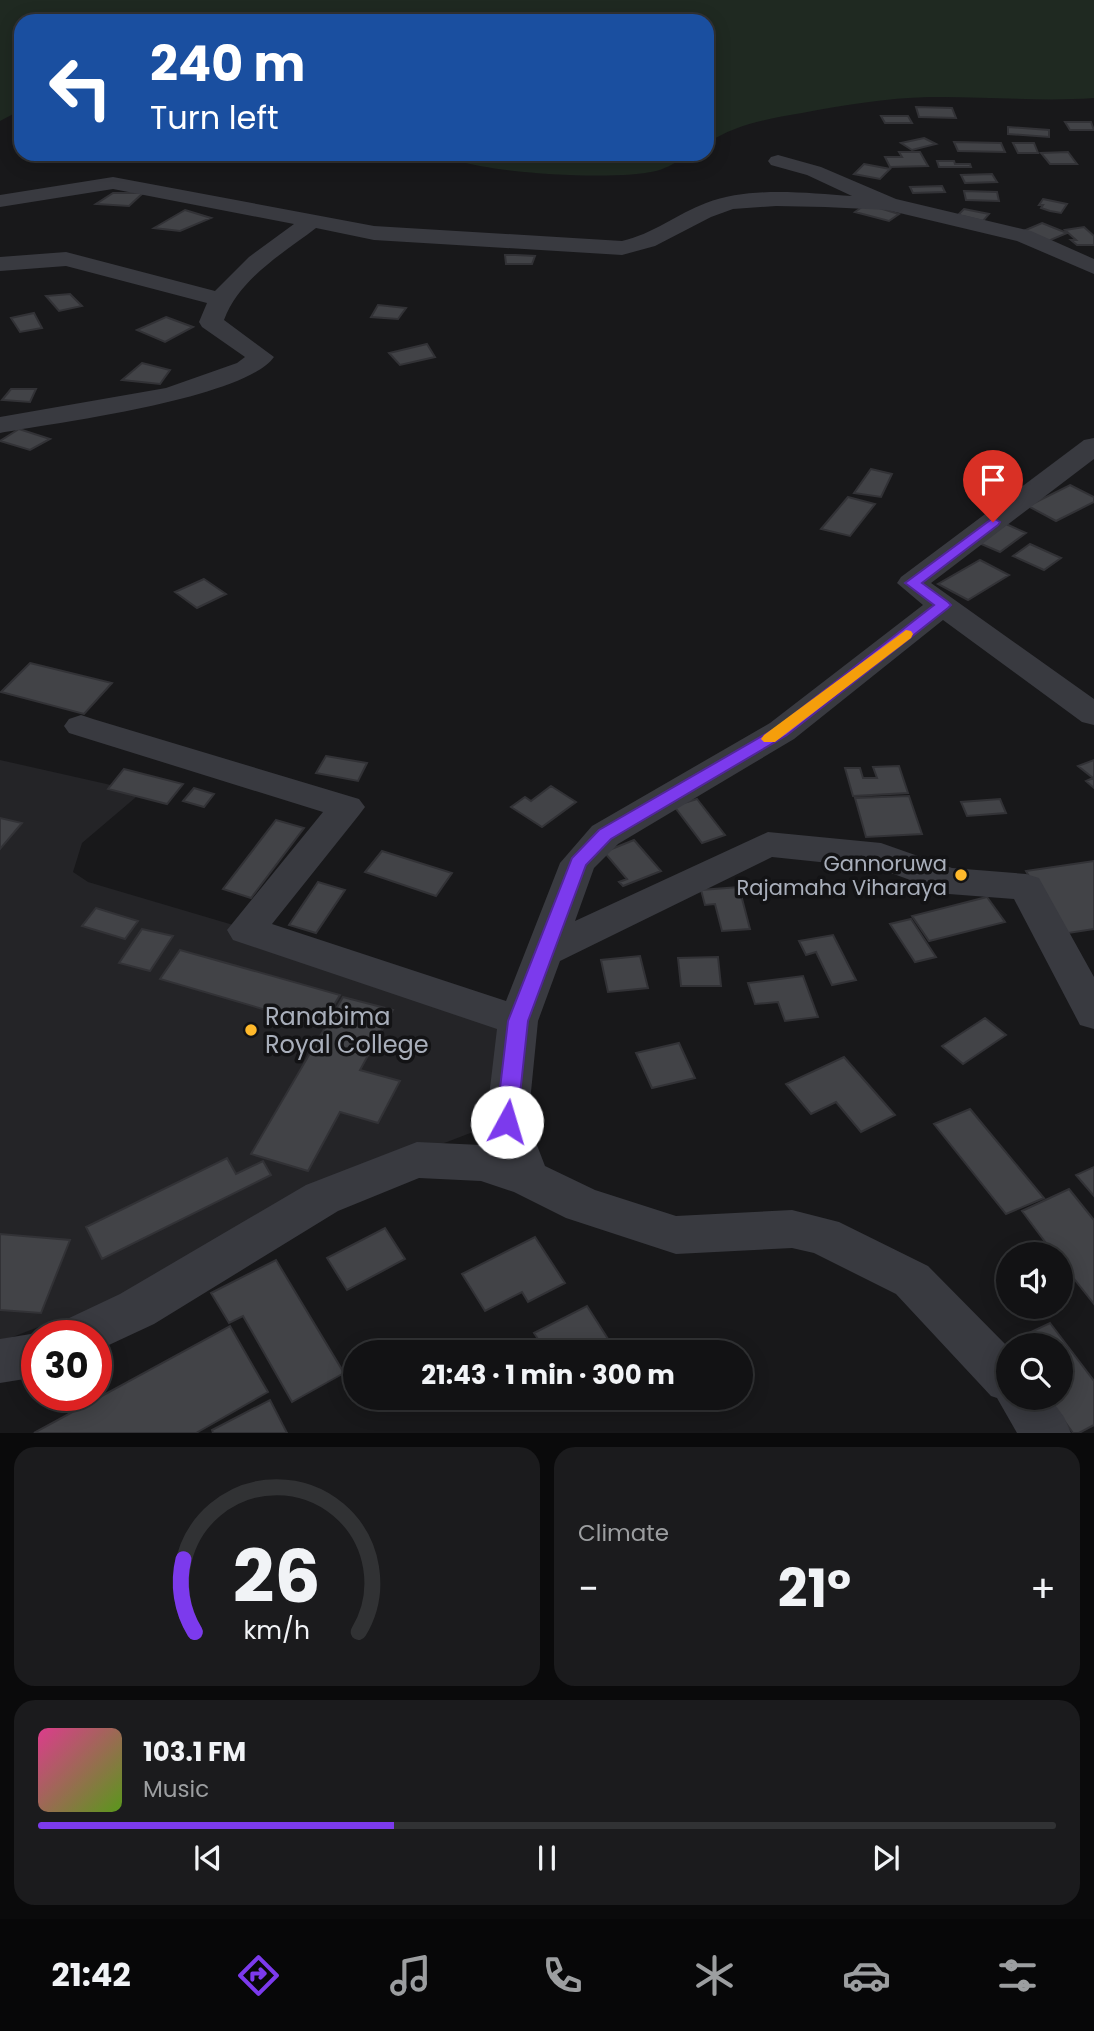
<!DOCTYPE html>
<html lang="en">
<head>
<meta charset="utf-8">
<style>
  body { margin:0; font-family:Poppins,sans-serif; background:#1b1b1d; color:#f1f3f6; height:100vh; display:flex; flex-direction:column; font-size:26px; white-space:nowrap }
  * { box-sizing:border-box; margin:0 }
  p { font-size:23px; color:#9c9ea0 }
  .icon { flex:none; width:38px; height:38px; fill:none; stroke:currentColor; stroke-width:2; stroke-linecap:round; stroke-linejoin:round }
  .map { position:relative; height:1433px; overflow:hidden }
  .panel { display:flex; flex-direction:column; gap:14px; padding:14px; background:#0a0a0b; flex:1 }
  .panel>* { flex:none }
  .top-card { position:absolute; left:14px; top:14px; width:700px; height:147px; border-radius:21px; box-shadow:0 4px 18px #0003,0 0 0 2px #313234; background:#1a4fa0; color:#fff; overflow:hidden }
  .fabs { position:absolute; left:996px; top:1242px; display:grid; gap:14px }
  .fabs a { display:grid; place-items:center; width:77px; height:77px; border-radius:50%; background:#121214; box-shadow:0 4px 18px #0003,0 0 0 2px #313234; font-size:35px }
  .speed { position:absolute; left:21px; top:1320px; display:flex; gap:14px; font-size:35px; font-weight:700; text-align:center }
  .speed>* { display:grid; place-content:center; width:91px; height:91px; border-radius:50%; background:#121214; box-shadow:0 4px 18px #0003,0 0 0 2px #313234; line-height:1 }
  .speed .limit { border:10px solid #d22; background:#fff; color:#111 }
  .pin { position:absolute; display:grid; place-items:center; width:60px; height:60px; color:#fff; margin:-72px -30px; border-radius:50% 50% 50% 0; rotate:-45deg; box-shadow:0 0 7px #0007 }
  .pin .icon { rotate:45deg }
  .me { position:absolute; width:77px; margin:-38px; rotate:6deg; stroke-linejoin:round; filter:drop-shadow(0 0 5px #0008) }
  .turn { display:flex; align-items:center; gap:24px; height:147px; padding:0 21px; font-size:32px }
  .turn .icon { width:91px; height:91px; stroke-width:2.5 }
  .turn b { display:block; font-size:49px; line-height:60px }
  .big { font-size:52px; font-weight:700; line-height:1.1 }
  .panel .tile { flex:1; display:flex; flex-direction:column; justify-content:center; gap:10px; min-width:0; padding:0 24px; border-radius:21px; background:#1b1b1d }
  .panel .dial { align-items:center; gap:0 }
  .dial svg { height:182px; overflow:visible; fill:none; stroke:#313234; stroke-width:7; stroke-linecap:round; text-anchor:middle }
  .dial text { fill:#f1f3f6; stroke:none }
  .song { display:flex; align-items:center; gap:21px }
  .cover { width:84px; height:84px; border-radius:10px; background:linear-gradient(135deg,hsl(330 70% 55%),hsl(90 70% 35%)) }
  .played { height:7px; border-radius:4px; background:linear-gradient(90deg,#7c3aed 35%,#313234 35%) }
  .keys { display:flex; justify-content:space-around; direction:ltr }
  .heat { display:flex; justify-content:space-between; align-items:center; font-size:38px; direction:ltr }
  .panel .tiles { flex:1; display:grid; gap:14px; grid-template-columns:1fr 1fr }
  .tile:last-child { grid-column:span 2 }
  .trip { position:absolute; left:343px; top:1340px; width:410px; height:70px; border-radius:35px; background:#121214; box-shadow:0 4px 18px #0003,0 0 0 2px #313234; font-weight:700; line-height:70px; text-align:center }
  .dock { display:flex; height:112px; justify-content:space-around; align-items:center; background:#070708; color:#9c9ea0 }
  .dock .icon { width:49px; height:49px }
  .dock .current { color:#7c3aed }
  .dock b { font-size:32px; color:#f1f3f6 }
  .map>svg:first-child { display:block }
</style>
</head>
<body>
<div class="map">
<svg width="1094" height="1433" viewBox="0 0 1094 1433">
  <rect width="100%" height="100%" fill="#18181a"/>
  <!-- built -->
  <path fill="#242427" d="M 0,760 L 142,792 L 82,843 L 73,872 L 88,882 L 503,1005 L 491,1125 L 447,1142 L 352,1173 L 85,1326 L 46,1324 L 0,1342 Z"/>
  <!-- green -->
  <path fill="#1f2921" d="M 0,0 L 1094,0 L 1094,98 C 1039,102 984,96 929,97 C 886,98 844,105 802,113 C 767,119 737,124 707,143 L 707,21 L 21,21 L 21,110 L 0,121 Z
    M 440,154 L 689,154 C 678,161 668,168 656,171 C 616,181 475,174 440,154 Z"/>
  <!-- building -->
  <path fill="#424347" stroke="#323236" stroke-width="2" d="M 916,107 L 952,108 L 956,118 L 919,117 Z
    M 881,116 L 908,116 L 912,123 L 885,123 Z
    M 1065,122 L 1091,122 L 1094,130 L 1070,130 Z
    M 1008,127 L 1049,130 L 1049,137 L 1008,134 Z
    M 924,138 L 936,144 L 912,150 L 901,143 Z
    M 954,142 L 1001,143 L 1005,152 L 958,151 Z
    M 1013,143 L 1034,143 L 1038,153 L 1018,153 Z
    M 899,152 L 920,152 L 928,166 L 890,167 L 885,157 L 902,157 Z
    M 1068,152 L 1077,164 L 1050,164 L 1041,153 Z
    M 937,161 L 954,161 L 955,164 L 970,164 L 971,167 L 939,167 Z
    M 864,164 L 890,169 L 880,179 L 854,174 Z
    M 992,174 L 997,182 L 965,183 L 961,175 Z
    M 942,186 L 945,192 L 913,193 L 910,187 Z
    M 964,191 L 997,192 L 999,201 L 966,200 Z
    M 113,193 L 143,193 L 129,206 L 96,204 Z
    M 1043,199 L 1067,204 L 1061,213 L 1050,211 L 1041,208 L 1043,205 L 1039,205 Z
    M 866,204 L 899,214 L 889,221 L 855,212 Z
    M 964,209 L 989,214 L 983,221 L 958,215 Z
    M 185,210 L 211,218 L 180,231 L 154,228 Z
    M 1042,223 L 1067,233 L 1046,242 L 1021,232 Z
    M 1084,227 L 1094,236 L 1094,245 L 1077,245 L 1071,240 L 1076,240 L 1065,230 Z
    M 505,255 L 516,255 L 535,256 L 532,264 L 506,264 Z
    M 70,294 L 82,306 L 59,311 L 46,296 Z
    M 378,305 L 406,308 L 398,319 L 371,317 Z
    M 34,313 L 42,328 L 20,332 L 11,318 Z
    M 166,317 L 193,327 L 165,342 L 137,330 Z
    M 427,344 L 435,357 L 400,365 L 389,353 Z
    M 142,363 L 170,370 L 160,384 L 122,380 Z
    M 11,389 L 36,389 L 30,402 L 2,400 Z
    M 19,429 L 50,439 L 30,450 L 0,441 Z
    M 871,469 L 892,474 L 881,497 L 854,493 Z
    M 1070,485 L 1094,497 L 1094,502 L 1056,521 L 1028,506 Z
    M 848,497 L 875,504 L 850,536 L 821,529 Z
    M 1006,524 L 1026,533 L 1000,552 L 979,543 Z
    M 1030,544 L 1061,558 L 1044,570 L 1013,556 Z
    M 980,560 L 1009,575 L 968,600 L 938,584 Z
    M 204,579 L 226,594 L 197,608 L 175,592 Z
    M 30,663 L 112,683 L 84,714 L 1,692 Z
    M 326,756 L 367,763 L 358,781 L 316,773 Z
    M 1094,760 L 1094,788 L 1086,781 L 1093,778 L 1078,766 Z
    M 899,766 L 908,793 L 853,796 L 845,768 L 860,768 L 863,778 L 877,778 L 873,767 Z
    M 124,769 L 183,784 L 167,804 L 108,789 Z
    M 551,786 L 576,802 L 542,827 L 511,807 L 525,797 L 531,801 Z
    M 194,788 L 214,794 L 204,807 L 183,801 Z
    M 909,796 L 922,834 L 866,837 L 855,798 Z
    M 697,799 L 725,835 L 702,843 L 674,806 Z
    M 1000,799 L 1006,813 L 967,816 L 961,802 Z
    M 0,818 L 22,823 L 0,849 Z
    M 276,820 L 304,828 L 251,898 L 223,889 Z
    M 634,840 L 661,871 L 623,886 L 619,882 L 627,879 L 604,852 Z
    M 382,851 L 452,873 L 436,896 L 365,872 Z
    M 1094,861 L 1094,929 L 1062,934 L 1026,871 Z
    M 318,882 L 345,890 L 316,933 L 289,925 Z
    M 739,887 L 750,929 L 722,931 L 715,904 L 705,905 L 701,890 Z
    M 987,897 L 1005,922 L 929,941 L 912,916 Z
    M 96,908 L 138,921 L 125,939 L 82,926 Z
    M 911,919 L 936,957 L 915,962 L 890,924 Z
    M 142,929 L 173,936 L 150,971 L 119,963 Z
    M 833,935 L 856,980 L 832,985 L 816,952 L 806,955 L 799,941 Z
    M 180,950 L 340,995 L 321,1026 L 160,979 Z
    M 640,956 L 648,988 L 608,992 L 601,960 Z
    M 718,957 L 721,986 L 681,986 L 678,958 Z
    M 803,976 L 818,1017 L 785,1021 L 778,1002 L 755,1004 L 748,983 Z
    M 343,997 L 393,1010 L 360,1070 L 400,1081 L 378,1123 L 340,1112 L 308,1171 L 251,1154 Z
    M 985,1018 L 1006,1035 L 963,1064 L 942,1046 Z
    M 679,1043 L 695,1078 L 652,1088 L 636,1053 Z
    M 844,1057 L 895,1115 L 861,1132 L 836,1102 L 811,1114 L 786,1084 Z
    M 970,1109 L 1044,1198 L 1006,1214 L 934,1124 Z
    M 227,1158 L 236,1174 L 263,1161 L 271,1175 L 102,1259 L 86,1227 Z
    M 1094,1167 L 1094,1196 L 1076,1175 Z
    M 1069,1189 L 1094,1220 L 1094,1304 L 1060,1261 L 1060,1255 L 1055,1255 L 1022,1211 Z
    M 385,1228 L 405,1259 L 347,1290 L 327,1258 Z
    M 0,1234 L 70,1240 L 41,1313 L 0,1310 Z
    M 535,1237 L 565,1283 L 528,1302 L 522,1292 L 485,1311 L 462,1274 Z
    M 276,1260 L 344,1373 L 292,1402 L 243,1316 L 229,1323 L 211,1293 Z
    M 587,1306 L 617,1353 L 573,1353 L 567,1344 L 547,1353 L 534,1333 Z
    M 1050,1323 L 1094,1381 L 1094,1425 L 1079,1433 L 1073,1433 L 1048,1398 L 1060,1398 L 1060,1346 L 1010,1346 L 1008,1343 Z
    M 230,1326 L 268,1392 L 196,1433 L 34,1433 Z
    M 270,1400 L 287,1433 L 213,1433 L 212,1430 Z"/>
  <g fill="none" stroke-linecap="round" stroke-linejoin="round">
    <!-- minor -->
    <path fill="#393a40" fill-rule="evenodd" d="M 778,155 L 821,167 L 896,199 L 1031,231 L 1094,259 L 1094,274 L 1017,241 L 887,210 L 825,207 L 776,206 L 733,209 L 711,217 L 655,246 L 622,255 L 374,240 L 316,228 C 282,254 239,279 224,320 L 274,357 C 244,399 55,423 0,433 L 0,417 L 166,388 L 237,363 L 245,357 L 202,327 L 199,322 L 207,303 L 66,266 L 0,271 L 0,257 L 66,252 L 215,291 L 249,257 L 294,224 L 113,189 L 0,207 L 0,195 L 113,177 L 374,226 L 622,241 C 653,234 677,214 706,203 C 751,186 805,193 852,196 L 807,175 L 771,165 L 768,161 L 771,157 Z
      M 1094,438 L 1094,459 L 931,583 L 1094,699 L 1094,725 L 1082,722 L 943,620 L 794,739 L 618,844 L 594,868 L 575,921 L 768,832 L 881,843 L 952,868 L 1026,874 L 1039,878 L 1094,977 L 1094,1029 L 1080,1025 L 1014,899 L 949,894 L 877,868 L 772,857 L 560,961 L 538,1021 L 528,1122 L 545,1166 L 595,1190 L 676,1216 L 792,1210 L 839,1222 L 928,1266 L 1008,1347 L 1008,1398 L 1050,1398 L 1064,1417 L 1071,1433 L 1017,1433 L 997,1398 L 991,1396 L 896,1294 L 814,1253 L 792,1248 L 676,1254 L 566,1218 L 514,1192 L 481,1181 L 419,1178 L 338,1211 L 154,1324 L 96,1351 L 96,1335 L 58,1335 L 65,1320 L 120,1294 L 306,1185 L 417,1142 L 481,1145 L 496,1150 L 486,1122 L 497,1029 L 233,940 L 227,930 L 323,812 L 69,733 L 64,726 L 69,719 L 81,715 L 93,719 L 359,799 L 365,807 L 359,815 L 272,924 L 506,1001 L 560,863 L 592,826 L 770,723 L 923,605 L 897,583 L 901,577 L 1084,440 Z
      M 37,1333 L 42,1335 L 37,1335 L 37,1377 L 0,1383 L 0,1339 Z"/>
  </g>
  <!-- route -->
  <path fill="#7c3aed" stroke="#51269a" stroke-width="2" d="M 993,518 L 1000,522 L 998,525 L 922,583 L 948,602 L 951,605 L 948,608 L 787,735 L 611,839 L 586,865 L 528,1021 L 517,1122 L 514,1128 L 507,1130 L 499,1128 L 496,1122 L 508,1021 L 572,858 L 599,830 L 776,728 L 934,605 L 905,583 Z"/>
  <!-- slow -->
  <path fill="#f59e0b" d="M 906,630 L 911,631 L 913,634 L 911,638 L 775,742 L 764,742 L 761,739 L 764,735 Z"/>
  <!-- markers -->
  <g fill="#ffb92b" stroke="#131315" stroke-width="2.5">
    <circle cx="961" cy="875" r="7"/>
    <circle cx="251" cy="1030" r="7"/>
  </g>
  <g text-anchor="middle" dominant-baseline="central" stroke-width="7" stroke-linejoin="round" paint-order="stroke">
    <!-- poi labels -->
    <g font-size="21" fill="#a9afbb" stroke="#131315" text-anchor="end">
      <text x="947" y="863">Gannoruwa<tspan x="947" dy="24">Rajamaha Viharaya</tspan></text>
    </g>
    <!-- near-poi labels -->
    <g font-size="24" fill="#a9afbb" stroke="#131315" text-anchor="start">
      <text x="265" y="1016">Ranabima<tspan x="265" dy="28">Royal College</tspan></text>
    </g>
  </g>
</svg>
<div class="fabs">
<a><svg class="icon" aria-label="sound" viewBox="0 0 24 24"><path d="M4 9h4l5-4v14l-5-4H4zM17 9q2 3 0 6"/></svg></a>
<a><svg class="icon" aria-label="search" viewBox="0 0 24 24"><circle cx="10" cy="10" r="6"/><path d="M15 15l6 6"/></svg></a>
</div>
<div class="speed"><div class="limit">30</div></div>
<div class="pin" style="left:993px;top:522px;background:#d93025"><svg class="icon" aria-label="arrive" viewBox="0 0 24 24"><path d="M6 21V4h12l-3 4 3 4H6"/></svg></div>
<svg class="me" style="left:507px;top:1122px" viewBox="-20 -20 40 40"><circle r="19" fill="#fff"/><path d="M0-13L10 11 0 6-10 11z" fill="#7c3aed"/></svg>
<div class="trip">21:43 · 1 min · 300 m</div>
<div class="top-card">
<div class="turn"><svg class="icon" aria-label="left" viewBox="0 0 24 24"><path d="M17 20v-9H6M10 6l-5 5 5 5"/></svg><div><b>240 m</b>Turn left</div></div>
</div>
</div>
<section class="panel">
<div class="tiles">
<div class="tile dial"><svg viewBox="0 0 100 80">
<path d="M14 69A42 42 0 1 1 86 69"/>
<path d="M14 69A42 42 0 0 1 9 37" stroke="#7c3aed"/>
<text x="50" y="56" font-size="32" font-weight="700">26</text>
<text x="50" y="72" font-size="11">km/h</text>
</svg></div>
<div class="tile"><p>Climate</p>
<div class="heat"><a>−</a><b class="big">21°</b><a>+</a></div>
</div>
<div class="tile">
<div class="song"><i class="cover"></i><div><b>103.1 FM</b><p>Music</p></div></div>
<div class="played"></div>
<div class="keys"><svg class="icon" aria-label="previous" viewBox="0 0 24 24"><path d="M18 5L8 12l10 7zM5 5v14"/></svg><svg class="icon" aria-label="pause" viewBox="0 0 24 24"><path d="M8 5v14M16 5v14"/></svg><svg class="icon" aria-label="next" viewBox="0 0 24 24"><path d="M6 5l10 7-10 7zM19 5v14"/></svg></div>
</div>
</div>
</section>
<nav class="dock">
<b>21:42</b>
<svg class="icon current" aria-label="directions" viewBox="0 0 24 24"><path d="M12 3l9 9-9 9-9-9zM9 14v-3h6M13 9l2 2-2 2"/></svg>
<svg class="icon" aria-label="music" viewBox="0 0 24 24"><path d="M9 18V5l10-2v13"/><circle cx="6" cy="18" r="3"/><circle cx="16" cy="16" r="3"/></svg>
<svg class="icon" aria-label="phone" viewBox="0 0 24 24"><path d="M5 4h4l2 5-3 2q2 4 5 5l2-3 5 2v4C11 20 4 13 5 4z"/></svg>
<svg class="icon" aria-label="climate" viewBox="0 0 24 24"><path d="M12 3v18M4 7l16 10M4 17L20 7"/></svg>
<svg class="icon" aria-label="car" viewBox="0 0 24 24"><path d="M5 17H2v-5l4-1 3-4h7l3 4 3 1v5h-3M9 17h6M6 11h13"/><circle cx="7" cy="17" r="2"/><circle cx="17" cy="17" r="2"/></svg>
<svg class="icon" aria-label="filters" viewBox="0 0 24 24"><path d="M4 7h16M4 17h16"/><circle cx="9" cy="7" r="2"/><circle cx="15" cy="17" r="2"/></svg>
</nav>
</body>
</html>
